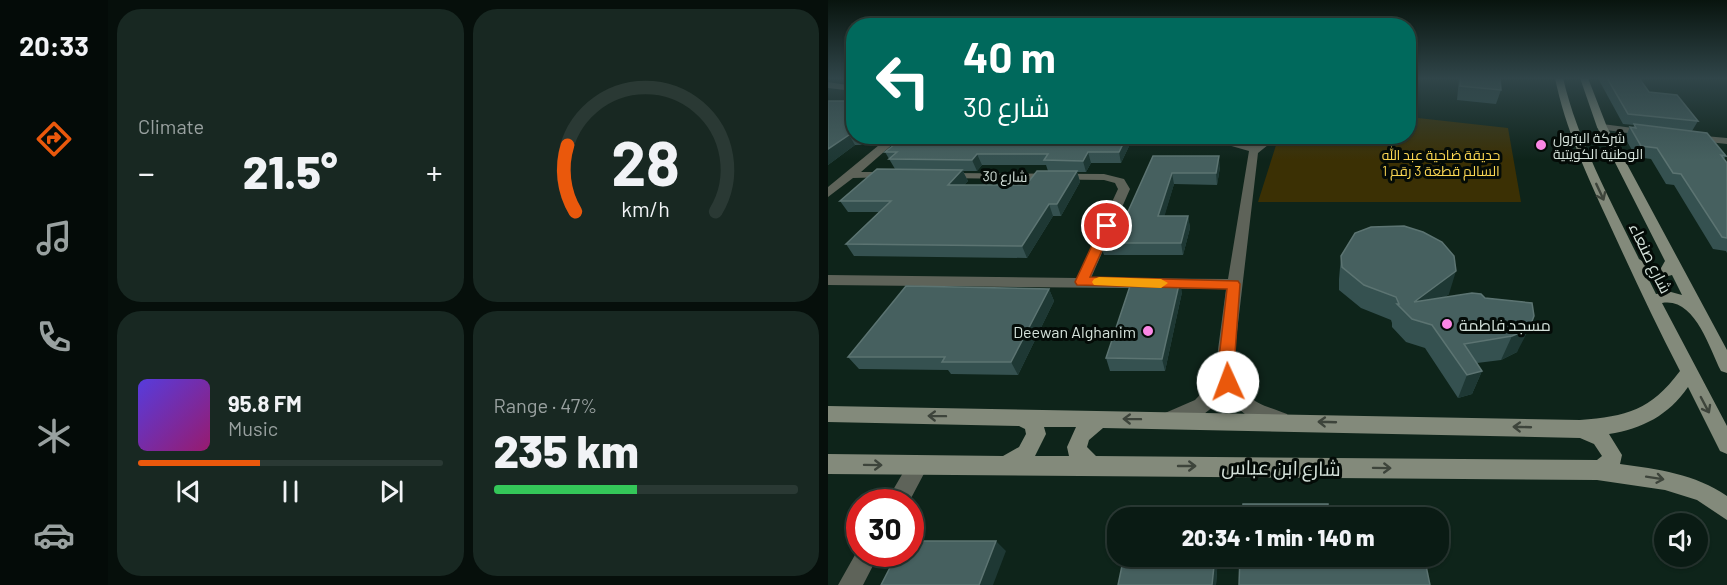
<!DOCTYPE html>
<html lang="en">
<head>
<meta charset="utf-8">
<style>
  body { margin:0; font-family:Barlow,Cairo,sans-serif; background:#182822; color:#f1f3f6; height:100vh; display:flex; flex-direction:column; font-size:22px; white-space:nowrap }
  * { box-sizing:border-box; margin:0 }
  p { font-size:20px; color:#99a1a0 }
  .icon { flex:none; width:33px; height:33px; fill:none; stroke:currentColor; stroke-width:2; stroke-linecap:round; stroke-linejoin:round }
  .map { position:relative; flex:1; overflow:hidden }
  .sheet { display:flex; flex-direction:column; gap:9px; padding:9px; background:#060f0b; width:720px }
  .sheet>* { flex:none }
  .top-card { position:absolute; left:18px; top:18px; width:570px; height:126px; border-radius:24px; box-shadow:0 2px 4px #0004,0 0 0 2px #2a3934; background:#00695c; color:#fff; overflow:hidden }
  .buttons { position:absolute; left:826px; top:513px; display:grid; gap:12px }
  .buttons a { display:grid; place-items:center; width:54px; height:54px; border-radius:50%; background:#0a1b14; box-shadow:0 2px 4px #0004,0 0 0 2px #2a3934; font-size:30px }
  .speed { position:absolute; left:18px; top:489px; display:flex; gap:12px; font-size:30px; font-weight:700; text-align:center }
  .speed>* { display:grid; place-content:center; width:78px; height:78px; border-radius:50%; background:#0a1b14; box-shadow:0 2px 4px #0004,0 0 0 2px #2a3934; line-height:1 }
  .speed .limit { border:9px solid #d22; background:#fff; color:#111 }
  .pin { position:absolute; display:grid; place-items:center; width:51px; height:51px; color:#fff; margin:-26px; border:3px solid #fff; border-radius:50%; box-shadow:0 2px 6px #0007 }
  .me { position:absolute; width:66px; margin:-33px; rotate:358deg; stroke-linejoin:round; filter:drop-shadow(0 0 4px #0008) }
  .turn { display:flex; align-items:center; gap:21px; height:126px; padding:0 18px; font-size:27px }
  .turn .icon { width:78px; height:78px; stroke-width:2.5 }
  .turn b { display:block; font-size:42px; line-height:51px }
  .big { font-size:45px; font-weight:800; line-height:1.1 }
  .sheet .tile { flex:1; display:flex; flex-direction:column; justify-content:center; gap:9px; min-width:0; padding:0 21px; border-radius:24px; background:#182822 }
  .sheet .dial { align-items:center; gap:0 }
  .dial svg { height:156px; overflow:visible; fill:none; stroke:#2a3934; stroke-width:7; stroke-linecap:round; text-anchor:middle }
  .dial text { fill:#f1f3f6; stroke:none }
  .song { display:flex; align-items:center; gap:18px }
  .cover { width:72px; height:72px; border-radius:9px; background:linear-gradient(135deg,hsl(250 70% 55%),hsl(320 70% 35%)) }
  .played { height:6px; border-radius:3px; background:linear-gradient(90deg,#ea580c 40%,#2a3934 40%) }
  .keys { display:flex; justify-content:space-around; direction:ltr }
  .heat { display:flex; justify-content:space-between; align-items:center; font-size:33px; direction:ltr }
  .charge { height:9px; border-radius:4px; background:linear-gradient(90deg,#34c759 47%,#2a3934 0) }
  .sheet .tiles { flex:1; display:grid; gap:9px; grid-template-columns:repeat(2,1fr) }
  .trip { position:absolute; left:279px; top:507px; width:342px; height:60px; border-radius:24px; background:#0a1b14; box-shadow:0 2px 4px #0004,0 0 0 2px #2a3934; font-weight:800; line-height:60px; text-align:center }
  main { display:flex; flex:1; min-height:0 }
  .menu { display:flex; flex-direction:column; width:108px; justify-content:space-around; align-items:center; background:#040b08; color:#99a1a0 }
  .menu .icon { width:42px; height:42px }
  .menu .on { color:#ea580c }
  .menu b { font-size:27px; color:#f1f3f6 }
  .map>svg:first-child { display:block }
</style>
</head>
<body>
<main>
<nav class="menu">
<b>20:33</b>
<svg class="icon on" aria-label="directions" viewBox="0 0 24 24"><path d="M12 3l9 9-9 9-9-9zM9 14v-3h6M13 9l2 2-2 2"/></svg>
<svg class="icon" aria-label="music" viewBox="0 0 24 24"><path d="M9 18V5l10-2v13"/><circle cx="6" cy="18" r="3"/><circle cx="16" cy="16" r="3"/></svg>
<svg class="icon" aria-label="phone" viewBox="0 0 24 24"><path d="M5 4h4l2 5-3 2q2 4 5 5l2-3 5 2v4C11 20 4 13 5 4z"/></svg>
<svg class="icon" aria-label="climate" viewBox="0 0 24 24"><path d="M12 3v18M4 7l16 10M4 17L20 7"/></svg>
<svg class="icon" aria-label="car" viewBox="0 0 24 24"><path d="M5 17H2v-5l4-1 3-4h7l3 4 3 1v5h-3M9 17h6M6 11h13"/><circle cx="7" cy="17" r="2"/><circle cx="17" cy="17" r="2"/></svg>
</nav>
<section class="sheet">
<div class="tiles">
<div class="tile"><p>Climate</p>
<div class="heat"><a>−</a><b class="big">21.5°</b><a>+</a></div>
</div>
<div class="tile dial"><svg viewBox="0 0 100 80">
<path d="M14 69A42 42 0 1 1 86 69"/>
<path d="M14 69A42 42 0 0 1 10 35" stroke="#ea580c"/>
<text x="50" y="56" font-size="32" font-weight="700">28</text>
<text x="50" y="72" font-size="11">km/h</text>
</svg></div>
<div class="tile">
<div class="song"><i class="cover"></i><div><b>95.8 FM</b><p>Music</p></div></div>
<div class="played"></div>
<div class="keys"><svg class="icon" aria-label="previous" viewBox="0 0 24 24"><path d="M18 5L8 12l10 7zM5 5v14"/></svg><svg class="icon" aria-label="pause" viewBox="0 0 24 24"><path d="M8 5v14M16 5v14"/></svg><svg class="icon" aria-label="next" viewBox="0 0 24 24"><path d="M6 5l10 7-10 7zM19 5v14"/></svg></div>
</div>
<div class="tile"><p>Range · 47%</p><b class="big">235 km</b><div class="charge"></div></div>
</div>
</section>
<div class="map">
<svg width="899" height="585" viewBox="0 0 899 585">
  <rect width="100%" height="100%" fill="#0e241a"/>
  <!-- green -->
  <path fill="#3b3004" d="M 581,117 L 680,128 L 693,202 L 430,202 L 449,142 L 453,137 L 580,136 Z"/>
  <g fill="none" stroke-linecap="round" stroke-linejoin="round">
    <!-- street -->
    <path fill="#5e6359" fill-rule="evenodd" d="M 0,82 L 26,86 L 26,91 L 0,88 Z
      M 774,124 L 821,130 L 826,133 L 821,136 L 771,129 L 769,127 Z
      M 866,135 L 899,138 L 899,144 L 862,140 L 861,138 Z
      M 62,136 L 74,136 L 33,172 L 61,172 L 65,173 L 65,177 L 25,178 L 0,197 L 0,187 Z
      M 350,136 L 382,136 L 425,146 L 439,136 L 451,136 L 430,153 L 405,366 C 420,402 423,401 459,414 L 462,420 L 459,426 C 436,434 408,410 397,392 C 386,409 359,432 337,425 L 334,419 L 337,413 L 367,400 L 386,380 L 398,289 L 0,285 L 0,275 L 249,278 L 290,189 L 287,183 L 276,180 L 114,178 L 114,174 L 118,173 L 276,174 L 296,179 L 302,189 L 263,278 L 400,279 L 421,151 L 400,145 Z
      M 90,456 L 97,459 L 100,466 L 81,502 L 58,502 L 83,459 Z
      M 32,546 L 32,554 L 51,554 L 35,585 L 10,585 Z"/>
    <!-- secondary -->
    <path fill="#838a7b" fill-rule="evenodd" d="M 727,78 L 735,78 C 750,142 783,201 811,259 L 823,267 L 833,268 L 837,261 L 769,127 L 752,78 L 760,78 L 779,127 L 899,350 L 899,373 L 893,371 C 881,348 867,297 834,303 L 899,426 L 899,454 L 892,451 L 860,387 C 841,415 814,429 781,434 L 794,455 L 792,464 C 830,469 867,474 899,496 L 899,520 L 869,500 L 837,490 L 769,480 L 0,474 L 0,454 L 175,456 L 191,447 L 198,434 L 197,429 L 191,426 L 0,422 L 0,406 L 752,420 C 799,416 822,411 852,371 C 826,321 803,271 780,221 C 759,175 737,128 727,78 ZM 844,275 L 854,295 L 843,292 L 828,294 L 819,276 L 833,278 ZM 216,427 L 248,427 L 239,447 L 241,456 L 207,456 L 218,434 ZM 275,428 L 752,438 L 766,444 L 774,456 L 769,460 L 268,456 L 259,447 L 261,440 Z"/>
  </g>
  <!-- wall -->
  <path fill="#355150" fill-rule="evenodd" d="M 631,78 L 672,78 L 673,90 L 668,104 L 629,100 Z
    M 771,78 L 811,78 L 821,92 L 870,121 L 864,131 L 898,156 L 896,159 L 899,163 L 899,253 L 898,251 L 885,249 L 846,185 L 838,184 L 823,159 L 808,157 L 797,138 L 802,127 L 805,128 L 806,125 L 795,124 L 772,82 Z
    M 0,101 L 26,101 L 26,136 L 44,136 L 33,145 L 27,145 L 0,165 Z
    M 303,142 L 293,163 L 263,163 L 258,172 L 249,172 L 252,182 L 233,216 L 225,216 L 199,258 L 26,256 L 18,244 L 51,212 L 20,212 L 12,201 L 67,169 L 57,152 ZM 154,165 L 218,165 L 220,171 L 198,185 L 136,185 L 140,181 L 135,171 L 149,171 Z
    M 325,156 L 392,167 L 389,185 L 346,184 L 336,216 L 360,216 L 362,228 L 355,255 L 276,255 L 272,243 L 298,216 Z
    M 513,256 L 621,294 L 617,297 L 657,298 L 704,303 L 689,352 L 673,360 L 649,363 L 654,371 L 644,394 L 630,398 L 597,348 L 578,342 L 564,327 L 564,323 L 563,320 L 533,308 L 511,290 L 511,279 Z
    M 221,289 L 226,301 L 190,375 L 123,374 L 120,370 L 31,369 L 20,357 Z
    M 354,292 L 337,371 L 282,371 L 278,358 Z
    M 296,556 L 596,556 L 412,559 L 390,557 L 388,585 L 290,585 Z"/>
  <!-- shaded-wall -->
  <path fill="#1e3834" d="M 21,135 L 27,145 L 0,165 L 0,149 Z
    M 28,136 L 44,136 L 33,145 Z
    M 299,136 L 302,136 L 303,142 L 293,163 L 291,152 Z
    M 260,152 L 263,163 L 258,172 L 255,161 Z
    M 149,154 L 154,165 L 149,171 L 144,160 Z
    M 391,156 L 392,167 L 389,185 L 388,173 Z
    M 134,170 L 140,181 L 126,196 L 120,185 Z
    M 249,171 L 252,182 L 233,216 L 229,204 Z
    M 344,173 L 346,184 L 333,228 L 330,216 Z
    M 221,204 L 225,216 L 199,258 L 194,246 Z
    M 360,216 L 362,228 L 355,255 L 353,243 Z
    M 628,271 L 621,294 L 587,320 L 586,302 Z
    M 352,280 L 354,292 L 337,371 L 334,359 Z
    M 221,289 L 226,301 L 190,375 L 183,362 Z
    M 701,329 L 689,352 L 673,360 L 684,336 Z
    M 654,371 L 644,394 L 630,398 L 639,375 Z
    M 168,541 L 178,551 L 165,585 L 151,585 Z
    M 387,556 L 390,556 L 388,585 L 384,585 Z"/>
  <!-- building -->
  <path fill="#46605f" stroke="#5c7472" stroke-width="1.5" d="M 633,78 L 672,78 L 673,90 L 632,86 Z
    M 779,78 L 811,78 L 821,92 L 849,95 L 870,121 L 800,114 Z
    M 0,101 L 26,101 L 26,135 L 21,135 L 0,149 Z
    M 806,124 L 879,133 L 898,156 L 893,155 L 899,163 L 899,238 L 894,237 L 853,174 L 845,173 L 829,148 L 813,146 L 802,127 L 808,128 Z
    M 77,136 L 299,136 L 291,152 L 260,152 L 255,161 L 216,160 L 220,154 L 149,154 L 144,160 L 61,159 L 69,152 L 57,152 Z
    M 325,156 L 391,156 L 388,173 L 344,173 L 330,216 L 360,216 L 353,243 L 272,243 L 284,216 L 298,216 Z
    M 49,169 L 134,170 L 120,185 L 198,185 L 209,171 L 249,171 L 229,204 L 221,204 L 194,246 L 18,244 L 63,201 L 12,201 Z
    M 576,226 L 595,232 L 614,242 L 626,256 L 628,271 L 586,302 L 644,293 L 653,294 L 657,298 L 704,303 L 706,316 L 701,329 L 684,336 L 636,344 L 654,371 L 639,375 L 604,325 L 584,319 L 569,304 L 571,304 L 568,297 L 536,285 L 514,267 L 513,256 L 527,233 L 543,227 Z
    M 304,280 L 352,280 L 334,359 L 278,358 Z
    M 78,286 L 221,289 L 183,362 L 114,362 L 117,357 L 20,357 Z
    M 415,504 L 500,504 L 500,518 L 414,518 Z
    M 82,541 L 168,541 L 151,585 L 53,585 L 69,554 L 82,554 Z
    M 296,556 L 387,556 L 384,585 L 290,585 Z
    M 412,556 L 596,556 L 602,585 L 411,585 Z"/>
  <!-- one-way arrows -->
  <defs><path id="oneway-shaft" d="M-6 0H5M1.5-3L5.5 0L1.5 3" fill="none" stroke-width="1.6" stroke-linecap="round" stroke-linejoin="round" transform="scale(1.5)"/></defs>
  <g stroke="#3d443b">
    <use href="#oneway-shaft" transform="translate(772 192) rotate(65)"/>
    <use href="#oneway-shaft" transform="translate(877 405) rotate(62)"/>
    <use href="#oneway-shaft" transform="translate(109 416) rotate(-179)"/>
    <use href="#oneway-shaft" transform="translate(304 419) rotate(-179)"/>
    <use href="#oneway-shaft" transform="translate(499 422) rotate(-178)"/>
    <use href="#oneway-shaft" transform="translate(694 427) rotate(-178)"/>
    <use href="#oneway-shaft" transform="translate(45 465) rotate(1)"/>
    <use href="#oneway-shaft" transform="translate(359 466)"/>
    <use href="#oneway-shaft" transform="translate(554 468) rotate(1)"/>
    <use href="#oneway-shaft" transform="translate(827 478) rotate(9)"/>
  </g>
  <!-- sky -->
  <linearGradient id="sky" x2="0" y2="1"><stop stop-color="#08140e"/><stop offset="0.49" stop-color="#304549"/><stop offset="1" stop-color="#304549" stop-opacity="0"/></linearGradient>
  <rect width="899" height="160" fill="url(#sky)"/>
  <!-- route -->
  <path fill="#ea580c" stroke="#983908" stroke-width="1.5" d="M 279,222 L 285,226 L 262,277 L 410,281 L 412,284 L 406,367 L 408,382 L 406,387 L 400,389 L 394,387 L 390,367 L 399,289 L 249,285 L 247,282 L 273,226 Z"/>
  <!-- slow -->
  <path fill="#f59e0b" d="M 271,277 L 333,279 L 340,283 L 333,288 L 266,285 L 264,282 L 266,279 Z"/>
  <!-- markers -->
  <g fill="#fb87e5" stroke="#040b07" stroke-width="2">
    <circle cx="713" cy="145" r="6"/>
    <circle cx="619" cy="324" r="6"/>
    <circle cx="320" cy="331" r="6"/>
  </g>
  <g text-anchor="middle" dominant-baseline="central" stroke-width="6" stroke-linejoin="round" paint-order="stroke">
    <!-- far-poi labels -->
    <g font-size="14" fill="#d4e1da" stroke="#040b07" text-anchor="start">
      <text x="725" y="137">شركة البترول<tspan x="725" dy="16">الوطنية الكويتية</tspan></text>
    </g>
    <!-- far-park labels -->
    <g font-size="14" fill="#fcd753" stroke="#040b07">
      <text x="613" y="154">حديقة ضاحية عبد الله<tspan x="613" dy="16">السالم قطعة 3 رقم 1</tspan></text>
    </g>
    <!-- far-street labels -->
    <g font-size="14" fill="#d4e1da" stroke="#040b07">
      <text transform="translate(177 176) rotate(1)">شارع 30</text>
    </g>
    <!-- street labels -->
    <g font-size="16" fill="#d4e1da" stroke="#040b07">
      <text transform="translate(823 258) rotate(64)">شارع صنعاء</text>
    </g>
    <!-- poi labels -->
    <g font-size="16" fill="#d4e1da" stroke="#040b07" text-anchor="start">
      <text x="631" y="324">مسجد فاطمة</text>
      <text x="308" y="331" text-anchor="end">Deewan Alghanim</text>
    </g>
    <!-- near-street labels -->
    <g font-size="20" fill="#d4e1da" stroke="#040b07">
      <text transform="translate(453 467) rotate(1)">شارع ابن عباس</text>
    </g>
  </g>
</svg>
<div class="buttons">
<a><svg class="icon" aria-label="sound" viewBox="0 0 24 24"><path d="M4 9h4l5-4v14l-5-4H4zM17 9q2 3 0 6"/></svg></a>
</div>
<div class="speed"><div class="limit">30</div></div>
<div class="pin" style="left:279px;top:226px;background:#d93025"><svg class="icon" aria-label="arrive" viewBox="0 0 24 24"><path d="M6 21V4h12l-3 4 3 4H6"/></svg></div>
<svg class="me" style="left:400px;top:382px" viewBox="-20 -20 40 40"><circle r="19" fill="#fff"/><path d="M0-13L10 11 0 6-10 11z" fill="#ea580c"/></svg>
<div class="trip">20:34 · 1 min · 140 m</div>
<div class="top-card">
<div class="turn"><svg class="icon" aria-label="left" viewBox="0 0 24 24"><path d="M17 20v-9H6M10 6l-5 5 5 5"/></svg><div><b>40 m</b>شارع 30</div></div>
</div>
</div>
</main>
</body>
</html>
